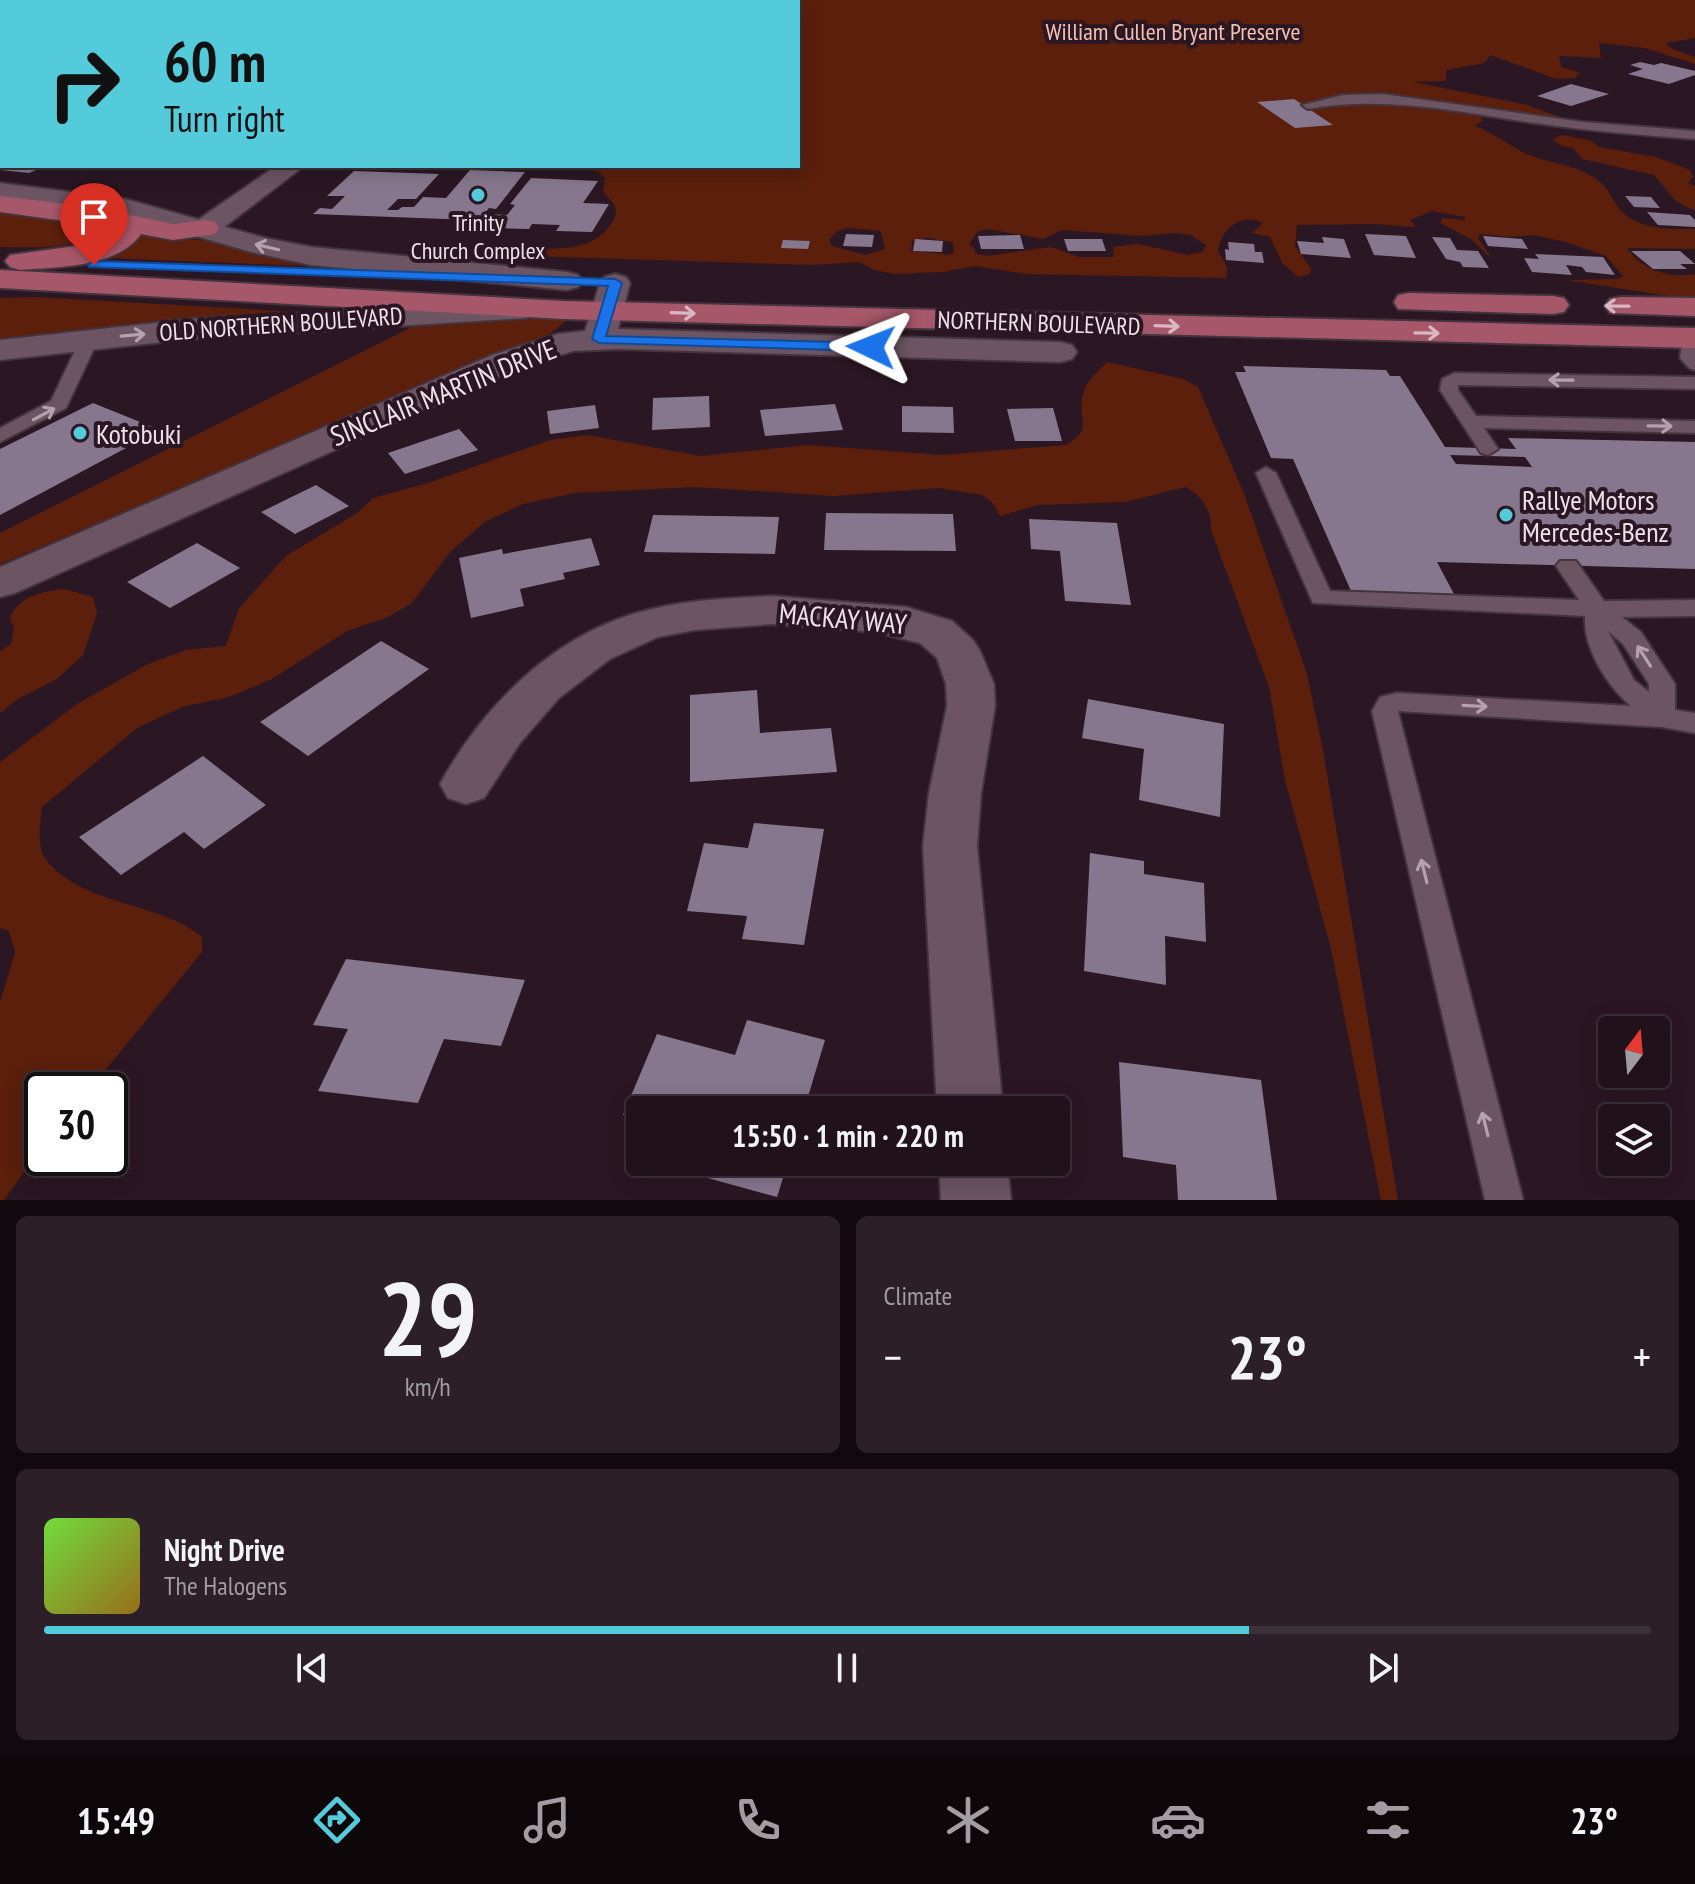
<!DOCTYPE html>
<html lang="en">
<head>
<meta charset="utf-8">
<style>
  body { margin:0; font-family:"PT Sans Narrow",sans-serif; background:#2d1f27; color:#f1f3f6; height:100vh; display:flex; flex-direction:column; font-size:30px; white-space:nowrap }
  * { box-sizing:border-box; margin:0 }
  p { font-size:26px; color:#a29da2 }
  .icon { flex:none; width:44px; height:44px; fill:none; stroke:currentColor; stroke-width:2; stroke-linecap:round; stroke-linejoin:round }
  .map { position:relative; height:1200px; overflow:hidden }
  .drawer { display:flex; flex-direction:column; gap:16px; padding:16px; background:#12090e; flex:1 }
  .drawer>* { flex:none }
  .banner { position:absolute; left:0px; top:0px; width:800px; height:168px; box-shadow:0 4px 20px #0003,0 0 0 2px #3d3139; background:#53cbdb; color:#111; overflow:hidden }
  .needle { width:52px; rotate:16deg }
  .tools { position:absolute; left:1598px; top:1016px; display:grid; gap:16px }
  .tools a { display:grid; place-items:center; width:72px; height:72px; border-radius:8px; background:#20111a; box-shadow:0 4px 20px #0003,0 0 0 2px #3d3139; font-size:40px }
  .speed { position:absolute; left:24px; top:1072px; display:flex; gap:16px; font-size:40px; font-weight:700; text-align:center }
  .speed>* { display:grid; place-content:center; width:104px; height:104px; border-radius:50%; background:#20111a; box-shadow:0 4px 20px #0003,0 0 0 2px #3d3139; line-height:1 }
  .speed .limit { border:4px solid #111; border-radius:12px; background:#fff; color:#111 }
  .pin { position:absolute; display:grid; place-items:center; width:68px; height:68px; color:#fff; margin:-82px -34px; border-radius:50% 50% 50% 0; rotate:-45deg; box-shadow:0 0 8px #0007 }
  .pin .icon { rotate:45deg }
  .me { position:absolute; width:88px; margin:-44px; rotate:272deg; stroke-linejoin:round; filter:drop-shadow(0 0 6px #0008) }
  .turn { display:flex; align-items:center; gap:28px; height:168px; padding:0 32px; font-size:36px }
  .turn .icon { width:104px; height:104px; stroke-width:2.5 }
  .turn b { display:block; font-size:56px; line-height:68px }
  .big { font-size:60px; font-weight:600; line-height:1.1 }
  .drawer .tile { flex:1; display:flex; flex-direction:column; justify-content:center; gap:12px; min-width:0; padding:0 28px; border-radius:12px; background:#2d1f27 }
  .drawer .dial { align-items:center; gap:0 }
  .dial b { font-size:104px; line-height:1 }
  .song { display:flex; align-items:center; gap:24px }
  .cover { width:96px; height:96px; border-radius:12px; background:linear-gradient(135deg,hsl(100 70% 55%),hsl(40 70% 35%)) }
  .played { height:8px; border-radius:4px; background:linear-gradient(90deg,#53cbdb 75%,#3d3139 75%) }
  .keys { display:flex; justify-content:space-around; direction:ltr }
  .heat { display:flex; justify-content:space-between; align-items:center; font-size:44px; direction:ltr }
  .drawer .tiles { flex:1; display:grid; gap:16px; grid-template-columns:1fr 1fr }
  .tile:last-child { grid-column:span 2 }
  .trip { position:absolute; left:626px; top:1096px; width:444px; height:80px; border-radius:8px; background:#20111a; box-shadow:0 4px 20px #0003,0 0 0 2px #3d3139; font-weight:600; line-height:80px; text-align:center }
  .menu { display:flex; height:128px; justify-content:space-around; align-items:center; background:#0d070a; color:#a29da2 }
  .menu .icon { width:56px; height:56px }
  .menu .active { color:#53cbdb }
  .menu b { font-size:36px; color:#f1f3f6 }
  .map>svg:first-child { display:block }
</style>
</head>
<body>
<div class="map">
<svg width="1695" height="1200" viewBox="0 0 1695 1200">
  <rect width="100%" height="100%" fill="#2b1723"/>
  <!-- green -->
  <path fill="#5b1f0c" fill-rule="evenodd" d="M 78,0 L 421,0 L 71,2 Z
    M 589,0 L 1695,0 L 1695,38 L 1666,43 L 1672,49 L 1695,57 L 1695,64 L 1645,48 L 1599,43 L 1601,58 L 1559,56 L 1562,67 L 1580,73 L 1575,78 L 1556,79 L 1490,55 L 1485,63 L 1446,70 L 1446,81 L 1414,82 L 1527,105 L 1577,123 L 1481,114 L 1482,121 L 1475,126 C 1495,133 1510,147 1529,155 C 1551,164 1578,165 1598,180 C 1610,189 1614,205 1624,214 C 1644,230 1671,229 1695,229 L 1695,249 L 1627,248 C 1641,270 1669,279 1695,274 L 1695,300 L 1566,280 L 1618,279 L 1623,276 L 1606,256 L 1562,241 L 1532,235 L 1511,237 L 1480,234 L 1478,238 L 1492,259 L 1471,239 L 1440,223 L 1442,218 L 1465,220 L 1465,217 L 1432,211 L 1410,220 L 1415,226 L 1413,227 L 1374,224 L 1297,225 L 1295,246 L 1311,269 L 1310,274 L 1298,277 L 1282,263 L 1270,237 L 1252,233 L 1263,223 C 1241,212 1221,229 1218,251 L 1227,267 L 1226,278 L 1026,274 L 975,266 L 943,272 L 894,274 L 875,270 L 859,262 L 812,265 L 528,256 L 532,249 C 565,249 602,250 616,214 L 615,206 L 603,191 L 605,178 L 597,171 L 562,166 L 798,166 L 798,2 ZM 849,228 L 881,231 L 885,249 L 865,255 L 832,246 L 829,240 L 837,231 ZM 988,229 L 1043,239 L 1062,230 L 1141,236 L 1175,233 L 1191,235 L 1206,245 L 1202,252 L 1188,255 L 1138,244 L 1113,247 L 1114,257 L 1079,257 L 1051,247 L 986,256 L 975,253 L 975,248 L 969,245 L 977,232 ZM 926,238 L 953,242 L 954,253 L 945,256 L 946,254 L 911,251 L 912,241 Z
    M 1562,135 L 1592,141 L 1599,147 L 1656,157 L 1690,170 L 1693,177 L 1688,184 L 1695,186 L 1695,210 C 1670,202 1669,191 1654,175 L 1582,159 L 1574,149 L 1560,145 L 1552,139 Z
    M 0,211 L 100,226 L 100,230 C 77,251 30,247 0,247 Z
    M 148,233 L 180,240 L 214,240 L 309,262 L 305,266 L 104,258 Z
    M 37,297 L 317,313 L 207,317 L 0,338 L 0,298 Z
    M 438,314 L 567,314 L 565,322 L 551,333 L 0,564 L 0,533 Z
    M 1107,362 L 1183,379 L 1198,387 L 1245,496 L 1307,674 L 1323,750 L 1398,1200 L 1381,1200 L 1331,949 L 1285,780 L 1269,687 L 1211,530 C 1212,510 1203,498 1186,487 L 1125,502 L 1038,505 L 1000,516 L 992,502 L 982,495 L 939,488 L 834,496 L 696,487 L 575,493 L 523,504 L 486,521 L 451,551 L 412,603 L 388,617 L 347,631 L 272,679 L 229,697 L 182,707 L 137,728 L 42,807 C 40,823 36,848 47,861 C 85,907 159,901 202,937 L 202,952 L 89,1090 L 42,1090 L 42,1147 L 4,1200 L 0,1200 L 0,1003 L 15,952 L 9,931 L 0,928 L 0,762 L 77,704 L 148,664 L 186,650 L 226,646 L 239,608 L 286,556 L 357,513 L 373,498 L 431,482 L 550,440 L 587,435 L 701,456 L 808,445 L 942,455 L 1065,445 C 1096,428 1076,419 1083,394 C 1086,381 1098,371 1107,362 Z
    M 64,589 L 93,597 L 97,613 L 83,655 L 57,679 L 16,700 L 0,713 L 0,651 L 11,644 L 14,628 L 10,619 C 18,595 42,592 64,589 Z"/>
  <!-- building -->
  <path fill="#87778e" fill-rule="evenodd" d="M 1640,62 L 1654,65 L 1661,63 L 1695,71 L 1695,75 L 1669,84 L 1628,74 L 1643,69 L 1630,65 Z
    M 1571,84 L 1609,94 L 1571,106 L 1537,96 Z
    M 1294,99 L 1333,125 L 1295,128 L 1257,102 Z
    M 45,166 L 29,173 L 0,170 L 2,166 Z
    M 470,170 L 525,172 L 496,209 L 489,208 L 484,214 L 507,215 L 515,205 L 510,204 L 531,178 L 598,181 L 583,203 L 609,204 L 592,232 L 556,231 L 560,225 L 532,224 L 529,229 L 494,228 L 499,221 L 313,214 L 320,208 L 332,209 L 345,196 L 327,196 L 354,171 L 439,174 L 416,199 L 398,199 L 387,210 L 398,210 L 402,207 L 414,207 L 423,197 L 446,198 Z
    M 1625,196 L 1651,197 L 1660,208 L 1634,207 Z
    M 1647,212 L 1690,215 L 1695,220 L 1695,227 L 1658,225 Z
    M 846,234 L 874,235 L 872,247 L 843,246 Z
    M 1365,234 L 1406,236 L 1416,258 L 1374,255 Z
    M 1020,235 L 1024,249 L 981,249 L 978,236 Z
    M 1483,236 L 1522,239 L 1528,249 L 1488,246 Z
    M 1322,237 L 1344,239 L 1351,258 L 1301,254 L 1297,241 L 1324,243 Z
    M 1432,237 L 1450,238 L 1457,250 L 1478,251 L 1489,268 L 1463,267 L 1460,262 L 1446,259 Z
    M 915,239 L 943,241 L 942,252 L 913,251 Z
    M 1064,239 L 1102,239 L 1106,251 L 1068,251 Z
    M 783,240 L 810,241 L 808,249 L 781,248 Z
    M 1228,242 L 1254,244 L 1255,252 L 1262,252 L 1264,263 L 1226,260 L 1225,249 L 1229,250 Z
    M 1631,251 L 1680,251 L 1695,264 L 1680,264 L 1687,269 L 1653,269 Z
    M 1535,254 L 1603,257 L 1615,275 L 1586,272 L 1582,267 L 1566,265 L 1572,275 L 1532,272 L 1524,258 L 1539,259 Z
    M 1243,366 L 1386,370 L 1390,376 L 1400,376 L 1445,447 L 1516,449 L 1508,438 L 1695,442 L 1695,569 L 1437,562 L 1454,594 L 1351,591 L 1293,459 L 1271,458 L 1235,372 L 1246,372 ZM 1450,455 L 1525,457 L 1532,467 L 1456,464 Z
    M 709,396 L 710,427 L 652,430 L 653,398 Z
    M 93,403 L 160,430 L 0,515 L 0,449 Z
    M 835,404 L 843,430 L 765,436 L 760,410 Z
    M 595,405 L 599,428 L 550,434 L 547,411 Z
    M 902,406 L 953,407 L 954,433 L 902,432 Z
    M 1053,408 L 1062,441 L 1015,441 L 1007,409 Z
    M 459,429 L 478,450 L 405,474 L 388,453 Z
    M 316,485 L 349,506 L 295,534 L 261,512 Z
    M 826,513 L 953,514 L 956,551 L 824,550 Z
    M 653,515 L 779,517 L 775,554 L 644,552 Z
    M 1029,519 L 1117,523 L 1131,605 L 1065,601 L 1060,551 L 1031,549 Z
    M 591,538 L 600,565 L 563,573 L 565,579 L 520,589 L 524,606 L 471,618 L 459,558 L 502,549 L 503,554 Z
    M 197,543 L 240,568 L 170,608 L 127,582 Z
    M 381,641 L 429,669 L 308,756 L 260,722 Z
    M 757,690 L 760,733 L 831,728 L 837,772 L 690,782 L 690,695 Z
    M 1088,699 L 1224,724 L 1220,817 L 1139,800 L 1144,749 L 1082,738 Z
    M 203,756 L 266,805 L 204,849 L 184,832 L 121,875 L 79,837 Z
    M 754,823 L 824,829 L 804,945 L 742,939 L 747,916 L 687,911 L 704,843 L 748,848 Z
    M 1090,853 L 1144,861 L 1144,874 L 1204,883 L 1206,942 L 1165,936 L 1166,985 L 1084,971 Z
    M 346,959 L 525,980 L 501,1046 L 444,1039 L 418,1103 L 318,1091 L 348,1029 L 313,1025 Z
    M 747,1020 L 825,1040 L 804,1110 L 640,1110 L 640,1119 L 623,1115 L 657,1034 L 735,1055 Z
    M 1119,1062 L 1261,1080 L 1277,1200 L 1178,1200 L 1176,1165 L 1123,1157 Z
    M 709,1162 L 788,1162 L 777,1197 L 704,1177 Z"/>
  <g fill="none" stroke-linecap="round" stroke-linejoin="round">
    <!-- service casing -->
    <g stroke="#44343d" stroke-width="4">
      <path id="service" d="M 1383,94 L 1583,122 L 1695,131 L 1695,139 C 1641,135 1588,131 1535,123 C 1458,112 1385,95 1308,109 L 1302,105 L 1343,95 Z
        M 0,121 L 2,121 L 2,129 L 0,129 Z
        M 90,333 L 99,338 L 66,408 L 0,442 L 0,428 L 51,401 L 81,338 Z
        M 1692,333 L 1695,333 L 1695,370 L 1689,368 L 1680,358 L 1683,338 Z
        M 1454,373 L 1695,377 L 1695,389 L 1458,385 L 1458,390 L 1476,416 L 1695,421 L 1695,433 L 1484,428 L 1498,449 L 1488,455 L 1481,453 L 1440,390 L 1442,379 Z
        M 1266,467 L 1276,473 L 1330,591 L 1579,600 L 1556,566 L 1560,561 L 1576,561 L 1604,601 L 1695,600 L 1695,616 L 1622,617 L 1641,632 L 1675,684 L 1675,710 L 1695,713 L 1695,733 L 1662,727 L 1398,711 L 1523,1200 L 1485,1200 L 1372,711 L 1380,697 L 1397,693 L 1631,706 C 1607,686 1583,648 1585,616 L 1313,603 L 1256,473 ZM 1608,631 L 1623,644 L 1649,684 L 1649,692 L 1634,680 Z"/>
    </g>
    <!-- minor casing -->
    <g stroke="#44343d" stroke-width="4">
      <path id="minor" d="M 276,166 L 304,166 L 215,234 L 205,236 L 195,234 L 191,228 L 195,222 Z
        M 615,274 L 626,277 L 630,283 L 618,329 L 1060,342 L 1072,345 L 1077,352 L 1072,359 L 1060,362 L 620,349 L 573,351 L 516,369 L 15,593 L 0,597 L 0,567 L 492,355 L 558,334 L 585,331 L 600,283 L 604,277 Z
        M 773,596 L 906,607 L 952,621 L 973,640 L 980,651 L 994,684 L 995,706 L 981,793 L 977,846 L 1003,1110 L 937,1110 L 923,846 L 929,793 L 947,706 L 946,684 L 937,658 L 920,643 L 875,632 L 773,624 L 695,630 L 658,637 L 610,659 L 559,698 L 520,743 L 484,798 L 466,804 L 448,798 L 440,784 C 482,708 549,640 633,614 C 679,600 726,598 773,596 Z
        M 939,1162 L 1007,1162 L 1011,1200 L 941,1200 Z"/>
    </g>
    <!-- secondary casing -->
    <g stroke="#44343d" stroke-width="4">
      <path id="secondary" d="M 0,138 L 2,138 L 0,153 Z
        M 0,183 L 125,199 L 265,238 L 311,247 L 567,272 L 578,275 L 582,281 L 578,287 L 567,290 L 311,265 L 251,252 L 123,215 L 0,199 Z
        M 516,302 L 527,304 L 532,311 L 527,318 L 190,339 L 0,360 L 0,340 L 190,319 Z"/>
    </g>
    <!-- primary casing -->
    <g stroke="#44343d" stroke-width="4">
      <path id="primary" d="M 0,196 L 91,207 L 173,224 L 205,220 L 215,222 L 219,228 L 215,234 L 173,240 L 141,234 C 117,268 57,267 20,270 L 10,267 L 5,261 L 10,255 L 83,245 L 115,228 L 0,212 Z
        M 0,270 L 563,301 L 1695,328 L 1695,348 L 563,319 L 0,288 Z
        M 1409,293 L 1553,296 L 1564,298 L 1569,305 L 1564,312 L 1553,314 L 1398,309 L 1394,302 L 1398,295 Z
        M 1621,297 L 1695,298 L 1695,316 L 1610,313 L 1605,306 L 1610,299 Z"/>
    </g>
    <!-- service -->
    <use href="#service" fill="#6c5462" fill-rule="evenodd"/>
    <!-- minor -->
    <use href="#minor" fill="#6c5462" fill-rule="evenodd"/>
    <!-- secondary -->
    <use href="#secondary" fill="#6c5462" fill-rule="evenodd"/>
    <!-- primary -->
    <use href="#primary" fill="#a6576a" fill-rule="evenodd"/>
  </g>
  <!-- one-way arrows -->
  <defs><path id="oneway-shaft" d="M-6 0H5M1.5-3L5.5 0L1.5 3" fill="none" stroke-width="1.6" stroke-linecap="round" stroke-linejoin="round" transform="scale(2)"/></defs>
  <g stroke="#b5a2ac">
    <use href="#oneway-shaft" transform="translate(267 247) rotate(-167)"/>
    <use href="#oneway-shaft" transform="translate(133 335) rotate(-5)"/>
    <use href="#oneway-shaft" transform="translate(1561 380) rotate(-179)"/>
    <use href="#oneway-shaft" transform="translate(44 414) rotate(-28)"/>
    <use href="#oneway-shaft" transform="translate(1660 426) rotate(1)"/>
    <use href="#oneway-shaft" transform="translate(1644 656) rotate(-123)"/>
    <use href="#oneway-shaft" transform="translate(1475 706) rotate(3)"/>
    <use href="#oneway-shaft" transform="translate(1424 871) rotate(-104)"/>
    <use href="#oneway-shaft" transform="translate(1485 1124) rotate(-104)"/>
  </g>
  <g stroke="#dab8c3">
    <use href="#oneway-shaft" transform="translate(1617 306) rotate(-179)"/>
    <use href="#oneway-shaft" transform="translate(683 313) rotate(2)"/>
    <use href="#oneway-shaft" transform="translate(1167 326) rotate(2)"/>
    <use href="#oneway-shaft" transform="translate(1427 333) rotate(1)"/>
  </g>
  <!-- route -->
  <path fill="#1a73e8" stroke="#114b97" stroke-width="2" d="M 94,261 L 615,279 L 622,283 L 606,336 L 871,343 L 878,347 L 871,351 L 599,343 L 592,339 L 608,286 L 89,267 L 88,265 Z"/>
  <!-- markers -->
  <g fill="#53cbdb" stroke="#2b1723" stroke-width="3">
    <circle cx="478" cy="195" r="8"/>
    <circle cx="80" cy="433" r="8"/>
    <circle cx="1506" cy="515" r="8"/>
  </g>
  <g text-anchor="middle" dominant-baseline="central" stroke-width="8" stroke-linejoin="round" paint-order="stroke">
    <!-- far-park labels -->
    <g font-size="24" fill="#f3c2b3" stroke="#2b1723">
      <text x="1173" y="31">William Cullen Bryant Preserve</text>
    </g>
    <!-- far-poi labels -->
    <g font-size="24" fill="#f0e1e9" stroke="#2b1723">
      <text x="478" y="222">Trinity<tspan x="478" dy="28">Church Complex</tspan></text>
    </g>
    <!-- far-street labels -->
    <g font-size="24" fill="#f0e1e9" stroke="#2b1723">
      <text transform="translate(1039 323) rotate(2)">NORTHERN BOULEVARD</text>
      <text transform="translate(281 324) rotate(-4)">OLD NORTHERN BOULEVARD</text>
    </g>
    <!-- street labels -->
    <g font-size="28" fill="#f0e1e9" stroke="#2b1723">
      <text transform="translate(443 392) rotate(-22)">SINCLAIR MARTIN DRIVE</text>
      <text transform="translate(843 618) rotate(5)">MACKAY WAY</text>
    </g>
    <!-- poi labels -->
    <g font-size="28" fill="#f0e1e9" stroke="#2b1723" text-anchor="start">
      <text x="96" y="433">Kotobuki</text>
      <text x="1522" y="499">Rallye Motors<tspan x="1522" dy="32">Mercedes-Benz</tspan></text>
    </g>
  </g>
</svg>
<div class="tools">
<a><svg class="needle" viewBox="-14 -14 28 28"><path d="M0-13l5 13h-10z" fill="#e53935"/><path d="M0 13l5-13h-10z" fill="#a29da2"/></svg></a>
<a><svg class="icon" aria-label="layers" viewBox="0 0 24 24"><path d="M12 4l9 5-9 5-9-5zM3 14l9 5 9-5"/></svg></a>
</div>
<div class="speed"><div class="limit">30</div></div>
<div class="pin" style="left:94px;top:265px;background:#d93025"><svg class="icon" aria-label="arrive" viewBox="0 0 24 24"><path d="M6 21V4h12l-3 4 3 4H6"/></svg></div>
<svg class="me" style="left:871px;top:347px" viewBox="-20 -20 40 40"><path d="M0-17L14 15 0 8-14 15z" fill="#1a73e8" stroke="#fff" stroke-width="4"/></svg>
<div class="trip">15:50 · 1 min · 220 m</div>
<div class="banner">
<div class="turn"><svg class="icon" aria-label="right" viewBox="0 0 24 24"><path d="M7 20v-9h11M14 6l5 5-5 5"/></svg><div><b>60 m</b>Turn right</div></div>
</div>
</div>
<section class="drawer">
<div class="tiles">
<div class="tile dial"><b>29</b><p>km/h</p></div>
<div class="tile"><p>Climate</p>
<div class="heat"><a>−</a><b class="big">23°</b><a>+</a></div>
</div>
<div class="tile">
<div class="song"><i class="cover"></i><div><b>Night Drive</b><p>The Halogens</p></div></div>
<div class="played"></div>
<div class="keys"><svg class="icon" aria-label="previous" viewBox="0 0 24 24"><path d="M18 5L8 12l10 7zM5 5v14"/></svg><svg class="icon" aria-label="pause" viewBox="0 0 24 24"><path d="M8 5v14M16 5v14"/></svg><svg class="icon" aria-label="next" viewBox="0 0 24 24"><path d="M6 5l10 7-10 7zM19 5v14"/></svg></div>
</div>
</div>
</section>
<nav class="menu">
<b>15:49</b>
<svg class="icon active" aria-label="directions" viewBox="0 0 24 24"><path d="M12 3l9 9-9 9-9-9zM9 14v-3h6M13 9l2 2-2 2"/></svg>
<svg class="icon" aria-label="music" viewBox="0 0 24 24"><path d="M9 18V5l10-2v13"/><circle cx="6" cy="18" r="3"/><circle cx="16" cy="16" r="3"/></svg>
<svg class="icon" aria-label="phone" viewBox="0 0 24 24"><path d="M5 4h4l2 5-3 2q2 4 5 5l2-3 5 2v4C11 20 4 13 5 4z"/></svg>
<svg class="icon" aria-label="climate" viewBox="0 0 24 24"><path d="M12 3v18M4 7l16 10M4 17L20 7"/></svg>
<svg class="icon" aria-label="car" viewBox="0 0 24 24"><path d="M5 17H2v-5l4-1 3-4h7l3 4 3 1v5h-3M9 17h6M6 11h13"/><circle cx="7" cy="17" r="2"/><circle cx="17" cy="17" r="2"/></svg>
<svg class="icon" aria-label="filters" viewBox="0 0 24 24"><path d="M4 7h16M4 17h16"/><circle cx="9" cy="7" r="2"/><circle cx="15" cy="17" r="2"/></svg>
<b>23°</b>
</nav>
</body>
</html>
